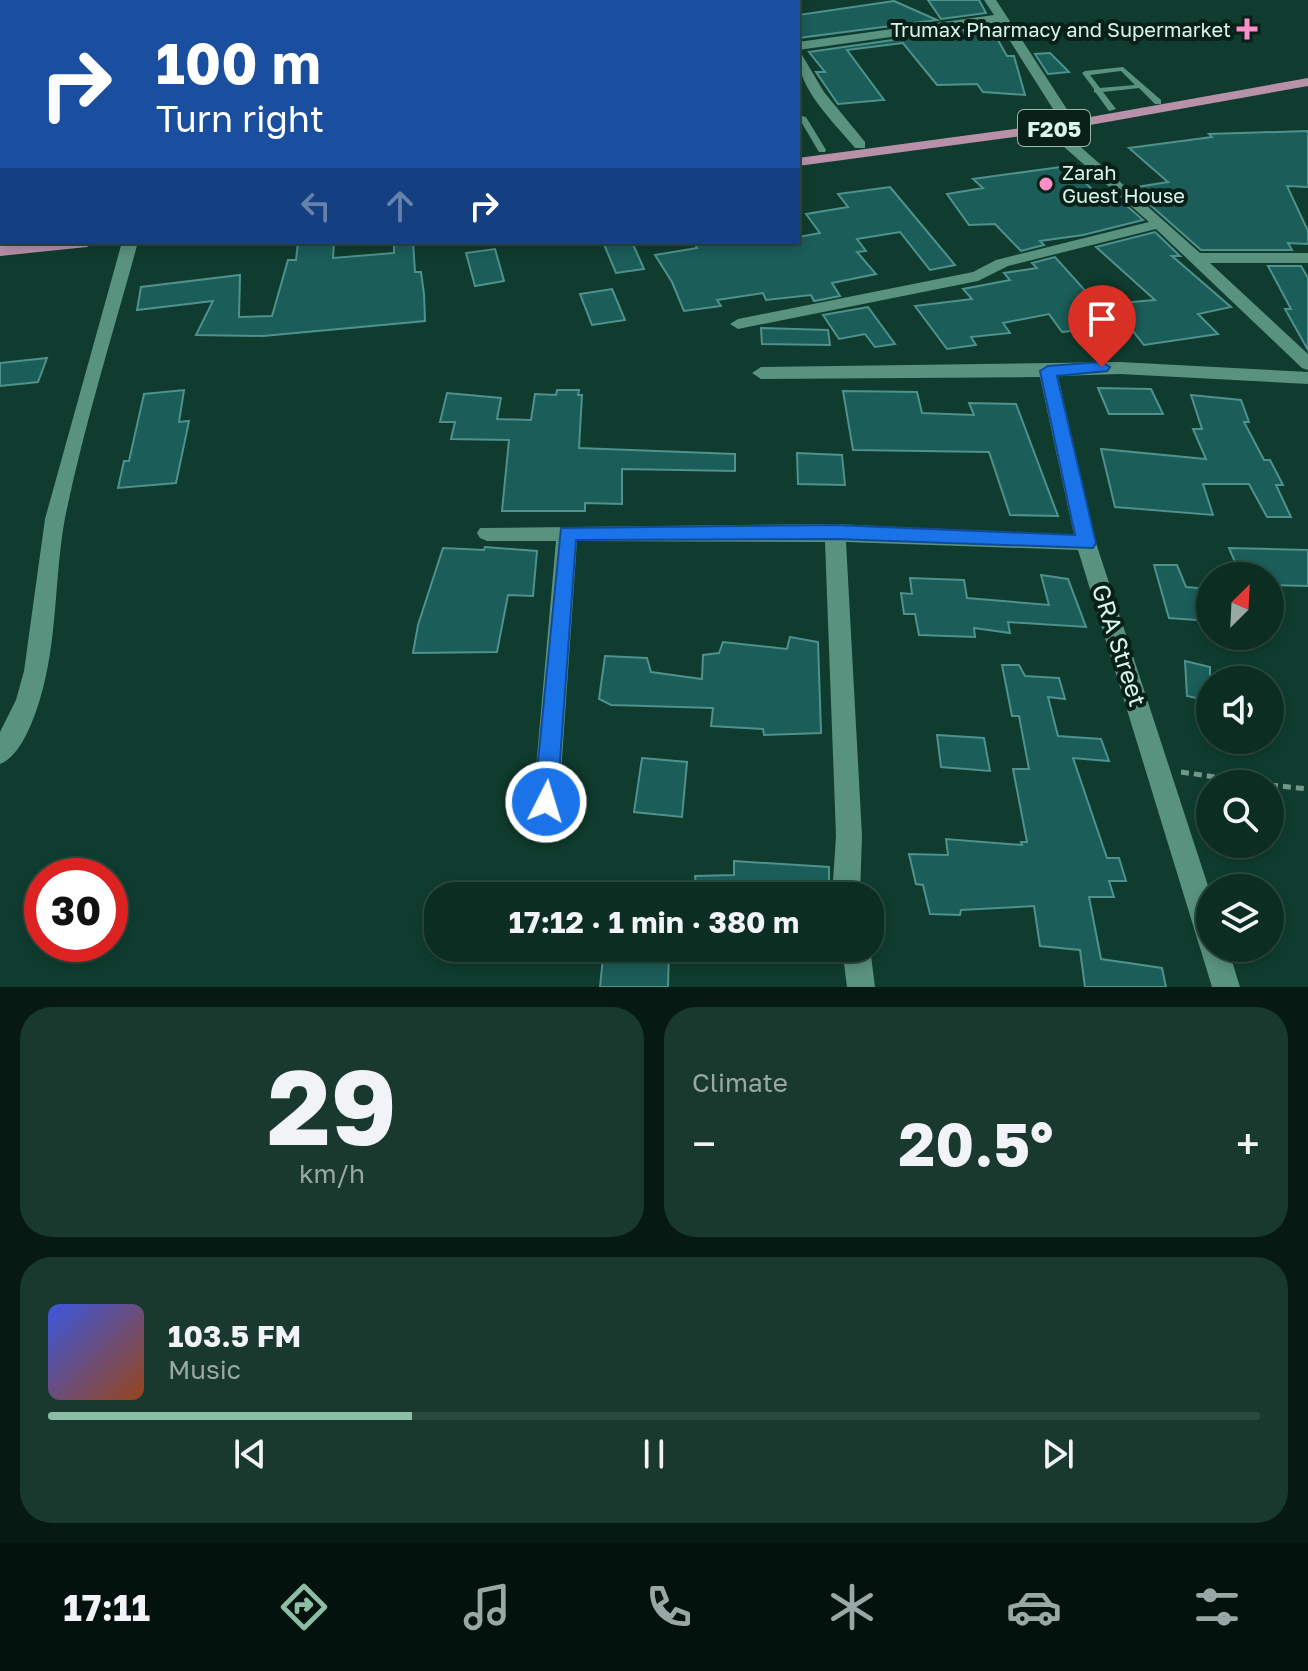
<!DOCTYPE html>
<html lang="en">
<head>
<meta charset="utf-8">
<style>
  body { margin:0; font-family:"Golos Text",sans-serif; background:#19392f; color:#f1f3f6; height:100vh; display:flex; flex-direction:column; font-size:30px; white-space:nowrap }
  * { box-sizing:border-box; margin:0 }
  p { font-size:26px; color:#9aa8a5 }
  .icon { flex:none; width:44px; height:44px; fill:none; stroke:currentColor; stroke-width:2; stroke-linecap:round; stroke-linejoin:round }
  .map { position:relative; height:987px; overflow:hidden }
  .drawer { display:flex; flex-direction:column; gap:20px; padding:20px; background:#061913; flex:1 }
  .drawer>* { flex:none }
  .banner { position:absolute; left:0px; top:0px; width:800px; height:244px; box-shadow:0 4px 12px #0003,0 0 0 2px #2b4940; background:#1a4fa0; color:#fff; overflow:hidden }
  .needle { width:52px; rotate:24deg }
  .fabs { position:absolute; left:1196px; top:562px; display:grid; gap:16px }
  .fabs a { display:grid; place-items:center; width:88px; height:88px; border-radius:50%; background:#0b2d22; box-shadow:0 4px 12px #0003,0 0 0 2px #2b4940; font-size:40px }
  .speed { position:absolute; left:24px; top:858px; display:flex; gap:16px; font-size:40px; font-weight:700; text-align:center }
  .speed>* { display:grid; place-content:center; width:104px; height:104px; border-radius:50%; background:#0b2d22; box-shadow:0 4px 12px #0003,0 0 0 2px #2b4940; line-height:1 }
  .speed .limit { border:12px solid #d22; background:#fff; color:#111 }
  .pin { position:absolute; display:grid; place-items:center; width:68px; height:68px; color:#fff; margin:-82px -34px; border-radius:50% 50% 50% 0; rotate:-45deg; box-shadow:0 0 8px #0007 }
  .pin .icon { rotate:45deg }
  .me { position:absolute; width:88px; margin:-44px; rotate:5deg; stroke-linejoin:round; filter:drop-shadow(0 0 6px #0008) }
  .turn { display:flex; align-items:center; gap:28px; height:168px; padding:0 24px; font-size:36px }
  .turn .icon { width:104px; height:104px; stroke-width:2.5 }
  .turn b { display:block; font-size:56px; line-height:68px }
  .lanes { display:flex; align-items:center; height:76px; padding:0 24px; background:#0003; justify-content:center; gap:40px; direction:ltr }
  .lanes .off { opacity:.35 }
  .big { font-size:60px; font-weight:700; line-height:1.1 }
  .drawer .card { flex:1; display:flex; flex-direction:column; justify-content:center; gap:12px; min-width:0; padding:0 28px; border-radius:32px; background:#19392f }
  .drawer .dial { align-items:center; gap:0 }
  .dial b { font-size:104px; line-height:1 }
  .song { display:flex; align-items:center; gap:24px }
  .cover { width:96px; height:96px; border-radius:12px; background:linear-gradient(135deg,hsl(230 70% 55%),hsl(20 70% 35%)) }
  .played { height:8px; border-radius:4px; background:linear-gradient(90deg,#8abfa5 30%,#2b4940 30%) }
  .keys { display:flex; justify-content:space-around; direction:ltr }
  .heat { display:flex; justify-content:space-between; align-items:center; font-size:44px; direction:ltr }
  .drawer .tiles { flex:1; display:grid; gap:20px; grid-template-columns:1fr 1fr }
  .card:last-child { grid-column:span 2 }
  .trip { position:absolute; left:424px; top:882px; width:460px; height:80px; border-radius:32px; background:#0b2d22; box-shadow:0 4px 12px #0003,0 0 0 2px #2b4940; font-weight:700; line-height:80px; text-align:center }
  .tab-bar { display:flex; height:128px; justify-content:space-around; align-items:center; background:#04120e; color:#9aa8a5 }
  .tab-bar .icon { width:56px; height:56px }
  .tab-bar .selected { color:#8abfa5 }
  .tab-bar b { font-size:36px; color:#f1f3f6 }
  .map>svg:first-child { display:block }
</style>
</head>
<body>
<div class="map">
<svg width="1308" height="987" viewBox="0 0 1308 987">
  <rect width="100%" height="100%" fill="#0f3c2e"/>
  <!-- building -->
  <path fill="#1a5d59" stroke="#4f918c" stroke-width="2" d="M 928,0 L 979,0 L 986,13 L 941,19 Z
    M 894,1 L 937,20 L 798,38 L 798,15 Z
    M 990,26 L 1007,56 L 1014,56 L 1025,95 L 983,92 L 977,84 L 937,85 L 903,43 L 847,50 L 884,100 L 838,104 L 816,72 L 825,72 L 809,52 Z
    M 1050,53 L 1069,72 L 1048,74 L 1035,54 Z
    M 1308,131 L 1308,187 L 1287,186 L 1308,231 L 1308,244 L 1288,243 L 1292,250 L 1201,250 L 1131,188 L 1168,182 L 1129,148 L 1212,137 L 1209,134 Z
    M 1068,166 L 1096,193 L 1110,191 L 1143,220 L 1083,235 L 1040,241 L 1044,245 L 1021,251 L 995,224 L 969,225 L 947,194 L 983,188 L 973,179 Z
    M 890,187 L 955,265 L 930,270 L 900,232 L 857,239 L 866,251 L 857,252 L 876,274 L 832,283 L 840,296 L 814,301 L 811,295 L 766,300 L 763,293 L 717,300 L 721,306 L 684,311 L 672,282 L 655,255 L 697,248 L 694,242 L 798,242 L 798,237 L 820,233 L 806,214 L 848,207 L 838,194 Z
    M 1155,232 L 1180,256 L 1172,256 L 1231,307 L 1198,314 L 1218,334 L 1144,345 L 1128,325 L 1062,332 L 1049,314 L 1003,323 L 1010,333 L 971,337 L 976,345 L 947,349 L 915,306 L 972,299 L 963,289 L 1010,280 L 1004,273 L 1037,268 L 1032,263 L 1055,257 L 1098,305 L 1155,300 L 1096,247 Z
    M 298,242 L 334,242 L 333,258 L 394,253 L 394,242 L 413,242 L 415,272 L 421,272 L 424,294 L 425,321 L 263,336 L 196,335 L 213,301 L 137,310 L 141,287 L 240,275 L 239,317 L 272,316 L 288,260 L 296,260 Z
    M 603,242 L 632,242 L 644,269 L 616,273 Z
    M 495,249 L 504,281 L 475,286 L 466,253 Z
    M 1268,266 L 1301,266 L 1308,278 L 1308,350 L 1285,309 L 1291,309 Z
    M 612,289 L 625,320 L 592,325 L 580,294 Z
    M 868,307 L 895,344 L 875,347 L 865,334 L 839,339 L 823,315 Z
    M 761,328 L 828,330 L 830,345 L 762,344 Z
    M 47,358 L 38,382 L 0,386 L 0,363 Z
    M 1098,388 L 1151,389 L 1163,414 L 1109,414 Z
    M 184,390 L 179,422 L 189,421 L 176,483 L 118,488 L 124,461 L 129,461 L 144,394 Z
    M 557,390 L 579,390 L 578,395 L 582,395 L 579,448 L 735,454 L 735,471 L 622,469 L 622,504 L 585,503 L 585,511 L 502,511 L 509,440 L 451,439 L 455,422 L 440,422 L 447,393 L 501,398 L 497,419 L 531,420 L 535,394 L 556,395 Z
    M 843,391 L 917,392 L 922,413 L 974,415 L 969,403 L 1016,404 L 1058,516 L 1010,515 L 989,452 L 853,450 Z
    M 1191,395 L 1241,400 L 1249,422 L 1244,422 L 1264,460 L 1270,460 L 1283,485 L 1276,485 L 1291,517 L 1267,517 L 1249,484 L 1203,484 L 1213,515 L 1115,507 L 1101,449 L 1206,459 L 1193,429 L 1202,429 Z
    M 797,453 L 842,455 L 845,485 L 798,484 Z
    M 485,547 L 537,551 L 533,596 L 508,595 L 497,652 L 413,653 L 418,625 L 443,548 L 484,550 Z
    M 1229,548 L 1308,550 L 1308,586 L 1270,585 L 1270,576 L 1241,576 Z
    M 1154,565 L 1177,565 L 1186,587 L 1210,589 L 1210,621 L 1169,618 Z
    M 1041,575 L 1068,579 L 1086,627 L 1008,622 L 1010,633 L 974,628 L 975,637 L 919,635 L 915,614 L 904,614 L 901,593 L 912,594 L 910,578 L 964,580 L 967,598 L 1049,605 Z
    M 790,637 L 818,642 L 821,733 L 764,735 L 763,729 L 711,726 L 713,708 L 611,705 L 599,699 L 605,656 L 647,658 L 651,672 L 702,679 L 703,655 L 719,653 L 723,642 L 787,649 Z
    M 1185,661 L 1210,667 L 1210,701 L 1187,696 Z
    M 1002,665 L 1019,665 L 1025,676 L 1059,678 L 1065,699 L 1048,697 L 1058,736 L 1101,739 L 1109,761 L 1073,758 L 1107,858 L 1119,858 L 1126,881 L 1109,881 L 1114,897 L 1089,897 L 1101,959 L 1162,968 L 1166,987 L 1085,987 L 1080,950 L 1040,946 L 1034,906 L 961,910 L 960,915 L 930,914 L 923,885 L 916,884 L 909,854 L 948,855 L 946,839 L 1022,845 L 1021,842 L 1027,842 L 1013,769 L 1029,769 L 1019,716 L 1012,716 Z
    M 937,735 L 984,738 L 990,771 L 941,767 Z
    M 642,758 L 687,762 L 682,817 L 634,812 Z
    M 734,861 L 829,867 L 829,896 L 734,896 L 734,891 L 697,893 L 695,876 L 734,875 Z
    M 604,948 L 669,950 L 668,987 L 600,987 Z"/>
  <g fill="none" stroke-linecap="round" stroke-linejoin="round">
    <!-- path -->
    <path stroke="#72978a" stroke-width="5" stroke-dasharray="8 5" stroke-linecap="butt" d="M 1181,772 L 1263,784
      M 1270,785 L 1308,789"/>
    <!-- lane -->
    <path fill="#59927e" fill-rule="evenodd" d="M 1123,67 L 1161,100 L 1161,104 L 1155,104 L 1139,88 L 1103,92 L 1116,109 L 1109,111 L 1096,93 L 1094,92 L 1094,89 L 1082,73 L 1085,71 ZM 1121,71 L 1135,85 L 1100,88 L 1090,75 Z
      M 798,115 L 806,117 L 826,150 L 825,152 L 819,152 L 800,120 L 798,120 Z"/>
    <!-- street -->
    <path fill="#59927e" fill-rule="evenodd" d="M 201,0 L 213,0 L 213,2 L 201,2 Z
      M 398,0 L 425,0 L 396,2 Z
      M 524,0 L 536,0 L 537,2 L 525,2 Z
      M 984,0 L 996,0 L 1072,117 L 1070,120 L 1060,120 L 998,22 L 798,50 L 798,42 L 994,15 Z
      M 0,29 L 2,29 L 2,35 L 0,35 Z
      M 798,54 L 802,55 L 824,92 L 865,142 L 865,148 L 855,148 C 834,122 798,90 798,54 Z
      M 0,67 L 2,67 L 2,75 L 0,75 Z
      M 1046,125 L 1056,125 L 1200,253 L 1308,253 L 1308,263 L 1210,263 L 1308,354 L 1308,370 L 1302,368 L 1156,229 L 1008,266 L 978,281 L 738,329 L 730,324 L 738,319 L 973,272 L 996,260 L 1149,222 L 1046,131 Z
      M 122,242 L 138,242 C 113,334 84,425 65,518 C 54,578 58,640 40,699 C 34,719 21,756 0,764 L 0,732 L 16,700 L 24,671 L 45,519 Z
      M 1120,362 L 1308,372 L 1308,384 L 1120,374 L 1058,376 L 1096,543 L 1210,892 L 1210,948 L 1228,948 L 1240,987 L 1212,987 L 1078,550 L 846,542 L 862,836 L 860,896 L 832,896 L 836,836 L 825,542 L 577,541 L 559,802 L 555,810 L 546,814 L 537,810 L 533,802 L 556,541 L 487,541 L 480,538 L 477,533 L 480,528 L 835,524 L 1074,535 L 1040,377 L 761,379 L 752,373 L 761,367 Z
      M 842,948 L 870,948 L 875,987 L 847,987 Z"/>
    <!-- primary -->
    <path fill="#b890a8" fill-rule="evenodd" d="M 1308,78 L 1308,86 L 1051,132 L 798,166 L 798,158 L 1051,124 Z
      M 42,242 L 95,242 L 87,247 L 0,256 L 0,246 Z"/>
  </g>
  <!-- route -->
  <path fill="#1a73e8" stroke="#114b97" stroke-width="2" d="M 1102,362 L 1110,367 L 1107,371 L 1057,376 L 1096,543 L 1093,548 L 835,539 L 576,540 L 557,802 L 554,810 L 546,813 L 538,810 L 534,802 L 561,528 L 835,525 L 1075,535 L 1040,371 L 1048,366 Z"/>
  <!-- markers -->
  <g fill="#fb8fc6" stroke="#082018" stroke-width="3">
    <path d="M1243 17h8v8h8v8h-8v8h-8v-8h-8v-8h8z"/>
    <circle cx="1046" cy="184" r="8"/>
  </g>
  <g text-anchor="middle" dominant-baseline="central" stroke-width="8" stroke-linejoin="round" paint-order="stroke">
    <!-- far-poi labels -->
    <g font-size="20" fill="#d9f6ea" stroke="#082018" text-anchor="end">
      <text x="1231" y="29">Trumax Pharmacy and Supermarket</text>
      <text x="1062" y="172" text-anchor="start">Zarah<tspan x="1062" dy="23">Guest House</tspan></text>
    </g>
    <!-- shield labels -->
    <rect fill="#082018" stroke="#9ab6ab" stroke-width="2" x="1018" y="110" width="72" height="36" rx="6"/>
    <g font-size="22" font-weight="bold" fill="#d9f6ea">
      <text x="1054" y="128">F205</text>
    </g>
    <!-- street labels -->
    <g font-size="24" fill="#d9f6ea" stroke="#082018">
      <text transform="translate(1120 645) rotate(72)">GRA Street</text>
    </g>
  </g>
</svg>
<div class="fabs">
<a><svg class="needle" viewBox="-14 -14 28 28"><path d="M0-13l5 13h-10z" fill="#e53935"/><path d="M0 13l5-13h-10z" fill="#9aa8a5"/></svg></a>
<a><svg class="icon" aria-label="sound" viewBox="0 0 24 24"><path d="M4 9h4l5-4v14l-5-4H4zM17 9q2 3 0 6"/></svg></a>
<a><svg class="icon" aria-label="search" viewBox="0 0 24 24"><circle cx="10" cy="10" r="6"/><path d="M15 15l6 6"/></svg></a>
<a><svg class="icon" aria-label="layers" viewBox="0 0 24 24"><path d="M12 4l9 5-9 5-9-5zM3 14l9 5 9-5"/></svg></a>
</div>
<div class="speed"><div class="limit">30</div></div>
<div class="pin" style="left:1102px;top:367px;background:#d93025"><svg class="icon" aria-label="arrive" viewBox="0 0 24 24"><path d="M6 21V4h12l-3 4 3 4H6"/></svg></div>
<svg class="me" style="left:546px;top:802px" viewBox="-20 -20 40 40"><circle r="17" fill="#1a73e8" stroke="#fff" stroke-width="3"/><path d="M0-11L8 9 0 5-8 9z" fill="#fff"/></svg>
<div class="trip">17:12 · 1 min · 380 m</div>
<div class="banner">
<div class="turn"><svg class="icon" aria-label="right" viewBox="0 0 24 24"><path d="M7 20v-9h11M14 6l5 5-5 5"/></svg><div><b>100 m</b>Turn right</div></div>
<div class="lanes"><svg class="icon off" aria-label="left" viewBox="0 0 24 24"><path d="M17 20v-9H6M10 6l-5 5 5 5"/></svg><svg class="icon off" aria-label="ahead" viewBox="0 0 24 24"><path d="M12 20V5M6 11l6-6 6 6"/></svg><svg class="icon" aria-label="right" viewBox="0 0 24 24"><path d="M7 20v-9h11M14 6l5 5-5 5"/></svg></div>
</div>
</div>
<section class="drawer">
<div class="tiles">
<div class="card dial"><b>29</b><p>km/h</p></div>
<div class="card"><p>Climate</p>
<div class="heat"><a>−</a><b class="big">20.5°</b><a>+</a></div>
</div>
<div class="card">
<div class="song"><i class="cover"></i><div><b>103.5 FM</b><p>Music</p></div></div>
<div class="played"></div>
<div class="keys"><svg class="icon" aria-label="previous" viewBox="0 0 24 24"><path d="M18 5L8 12l10 7zM5 5v14"/></svg><svg class="icon" aria-label="pause" viewBox="0 0 24 24"><path d="M8 5v14M16 5v14"/></svg><svg class="icon" aria-label="next" viewBox="0 0 24 24"><path d="M6 5l10 7-10 7zM19 5v14"/></svg></div>
</div>
</div>
</section>
<nav class="tab-bar">
<b>17:11</b>
<svg class="icon selected" aria-label="directions" viewBox="0 0 24 24"><path d="M12 3l9 9-9 9-9-9zM9 14v-3h6M13 9l2 2-2 2"/></svg>
<svg class="icon" aria-label="music" viewBox="0 0 24 24"><path d="M9 18V5l10-2v13"/><circle cx="6" cy="18" r="3"/><circle cx="16" cy="16" r="3"/></svg>
<svg class="icon" aria-label="phone" viewBox="0 0 24 24"><path d="M5 4h4l2 5-3 2q2 4 5 5l2-3 5 2v4C11 20 4 13 5 4z"/></svg>
<svg class="icon" aria-label="climate" viewBox="0 0 24 24"><path d="M12 3v18M4 7l16 10M4 17L20 7"/></svg>
<svg class="icon" aria-label="car" viewBox="0 0 24 24"><path d="M5 17H2v-5l4-1 3-4h7l3 4 3 1v5h-3M9 17h6M6 11h13"/><circle cx="7" cy="17" r="2"/><circle cx="17" cy="17" r="2"/></svg>
<svg class="icon" aria-label="filters" viewBox="0 0 24 24"><path d="M4 7h16M4 17h16"/><circle cx="9" cy="7" r="2"/><circle cx="15" cy="17" r="2"/></svg>
</nav>
</body>
</html>
